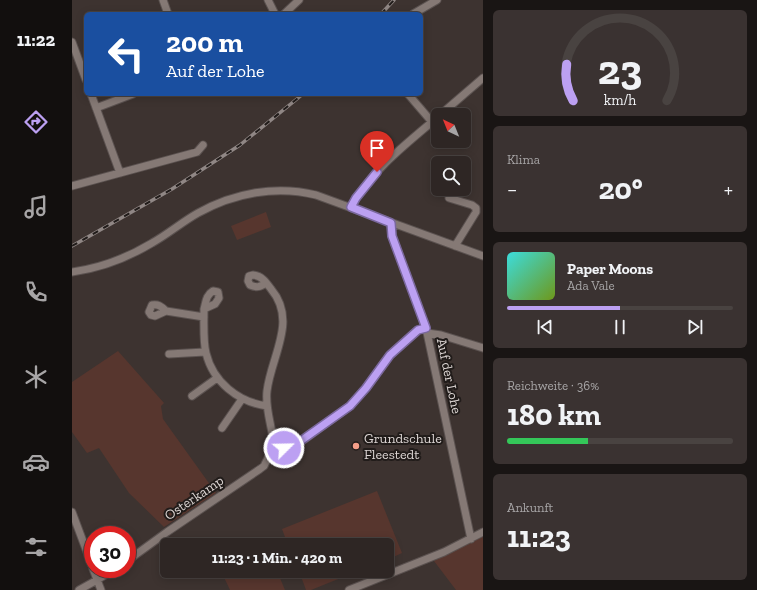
<!DOCTYPE html>
<html lang="de">
<head>
<meta charset="utf-8">
<style>
  body { margin:0; font-family:"Zilla Slab",serif; background:#3a3231; color:#f1f3f6; height:100vh; display:flex; flex-direction:column; font-size:15px; white-space:nowrap }
  * { box-sizing:border-box; margin:0 }
  p { font-size:13px; color:#a7a5a6 }
  .icon { flex:none; width:22px; height:22px; fill:none; stroke:currentColor; stroke-width:2; stroke-linecap:round; stroke-linejoin:round }
  .map { position:relative; flex:1; overflow:hidden }
  .panel { display:flex; flex-direction:column; gap:10px; padding:10px; background:#191514; width:274px }
  .panel>* { flex:none }
  .top-card { position:absolute; left:12px; top:12px; width:339px; height:84px; border-radius:6px; box-shadow:0 2px 10px #0003,0 0 0 1px #494341; background:#1a4fa0; color:#fff; overflow:hidden }
  .needle { width:26px; rotate:317deg }
  .controls { position:absolute; left:359px; top:108px; display:grid; gap:8px }
  .controls a { display:grid; place-items:center; width:40px; height:40px; border-radius:6px; background:#2e2624; box-shadow:0 2px 10px #0003,0 0 0 1px #494341; font-size:20px }
  .speed { position:absolute; left:12px; top:526px; display:flex; gap:8px; font-size:20px; font-weight:700; text-align:center }
  .speed>* { display:grid; place-content:center; width:52px; height:52px; border-radius:50%; background:#2e2624; box-shadow:0 2px 10px #0003,0 0 0 1px #494341; line-height:1 }
  .speed .limit { border:6px solid #d22; background:#fff; color:#111 }
  .pin { position:absolute; display:grid; place-items:center; width:34px; height:34px; color:#fff; margin:-41px -17px; border-radius:50% 50% 50% 0; rotate:-45deg; box-shadow:0 0 4px #0007 }
  .pin .icon { rotate:45deg }
  .me { position:absolute; width:44px; margin:-22px; rotate:67deg; stroke-linejoin:round; filter:drop-shadow(0 0 3px #0008) }
  .turn { display:flex; align-items:center; gap:14px; height:84px; padding:0 16px; font-size:18px }
  .turn .icon { width:52px; height:52px; stroke-width:2.5 }
  .turn b { display:block; font-size:28px; line-height:34px }
  .big { font-size:30px; font-weight:700; line-height:1.1 }
  .panel .tile { flex:1; display:flex; flex-direction:column; justify-content:center; gap:6px; min-width:0; padding:0 14px; border-radius:6px; background:#3a3231 }
  .panel .dial { align-items:center; gap:0 }
  .dial svg { height:104px; overflow:visible; fill:none; stroke:#494341; stroke-width:7; stroke-linecap:round; text-anchor:middle }
  .dial text { fill:#f1f3f6; stroke:none }
  .song { display:flex; align-items:center; gap:12px }
  .cover { width:48px; height:48px; border-radius:6px; background:linear-gradient(135deg,hsl(180 70% 55%),hsl(80 70% 35%)) }
  .played { height:4px; border-radius:2px; background:linear-gradient(90deg,#bca0f2 50%,#494341 50%) }
  .keys { display:flex; justify-content:space-around; direction:ltr }
  .heat { display:flex; justify-content:space-between; align-items:center; font-size:22px; direction:ltr }
  .charge { height:6px; border-radius:3px; background:linear-gradient(90deg,#34c759 36%,#494341 0) }
  .trip { position:absolute; left:88px; top:538px; width:234px; height:40px; border-radius:6px; background:#2e2624; box-shadow:0 2px 10px #0003,0 0 0 1px #494341; font-weight:700; line-height:40px; text-align:center }
  main { display:flex; flex:1; min-height:0 }
  .dock { display:flex; flex-direction:column; width:72px; justify-content:space-around; align-items:center; background:#120f0e; color:#a7a5a6 }
  .dock .icon { width:28px; height:28px }
  .dock .current { color:#bca0f2 }
  .dock b { font-size:18px; color:#f1f3f6 }
  .map>svg:first-child { display:block }
</style>
</head>
<body>
<main>
<nav class="dock">
<b>11:22</b>
<svg class="icon current" aria-label="directions" viewBox="0 0 24 24"><path d="M12 3l9 9-9 9-9-9zM9 14v-3h6M13 9l2 2-2 2"/></svg>
<svg class="icon" aria-label="music" viewBox="0 0 24 24"><path d="M9 18V5l10-2v13"/><circle cx="6" cy="18" r="3"/><circle cx="16" cy="16" r="3"/></svg>
<svg class="icon" aria-label="phone" viewBox="0 0 24 24"><path d="M5 4h4l2 5-3 2q2 4 5 5l2-3 5 2v4C11 20 4 13 5 4z"/></svg>
<svg class="icon" aria-label="climate" viewBox="0 0 24 24"><path d="M12 3v18M4 7l16 10M4 17L20 7"/></svg>
<svg class="icon" aria-label="car" viewBox="0 0 24 24"><path d="M5 17H2v-5l4-1 3-4h7l3 4 3 1v5h-3M9 17h6M6 11h13"/><circle cx="7" cy="17" r="2"/><circle cx="17" cy="17" r="2"/></svg>
<svg class="icon" aria-label="filters" viewBox="0 0 24 24"><path d="M4 7h16M4 17h16"/><circle cx="9" cy="7" r="2"/><circle cx="15" cy="17" r="2"/></svg>
</nav>
<div class="map">
<svg width="411" height="590" viewBox="0 0 411 590">
  <rect width="100%" height="100%" fill="#3d3330"/>
  <!-- green -->
  <path fill="#57362e" d="M 194,212 L 199,227 L 165,240 L 159,226 Z
    M 46,351 L 92,403 L 89,406 L 91,419 L 144,493 L 92,527 L 57,493 L 27,448 L 15,453 L 0,432 L 0,382 Z
    M 305,491 L 330,553 L 315,560 L 315,545 L 216,545 L 210,529 Z
    M 411,535 L 411,590 L 384,590 L 362,561 Z
    M 149,571 L 205,571 L 213,590 L 158,590 Z
    M 227,571 L 286,571 L 239,590 L 234,590 Z"/>
  <g fill="none" stroke-linecap="round" stroke-linejoin="round">
    <!-- minor casing -->
    <g stroke="#5b5250" stroke-width="9">
      <path id="minor" d="M 91,0 L 96,14
        M 196,0 L 203,14
        M 212,14 L 227,0
        M 341,14 L 365,0
        M 0,42 L 14,80
        M 19,94 L 48,173
        M 336,94 L 360,122
        M 24,108 L 61,94
        M 368,115 L 411,78
        M 0,186 L 125,152 L 131,145
        M 377,198 L 400,205 L 404,208 L 404,212 L 383,246
        M 279,207 C 300,170 334,144 366,117
        M 319,223 L 320,236 L 354,328 L 399,539
        M 0,272 C 29,268 55,258 80,243 C 96,234 110,222 126,213 C 162,193 204,185 244,195 L 411,256
        M 194,283 C 188,287 185,288 178,285 L 176,281 L 177,276 L 181,275 C 190,276 194,282 199,289 C 226,321 199,356 195,391 C 193,407 199,423 201,439
        M 132,309 C 134,302 134,295 141,291 L 146,292 L 147,298 L 143,304 L 132,309 C 132,321 131,342 134,353 C 141,382 166,402 195,406
        M 94,311 L 83,316 L 79,315 L 77,312 L 80,305 C 86,304 89,306 94,311 L 132,317
        M 355,333 L 369,335 L 411,348
        M 97,354 L 133,352
        M 120,396 L 145,378
        M 150,428 L 170,399
        M196 447a8 8 0 1 1 16 0a8 8 0 1 1-16 0Z
        M 212,446 L 230,441 L 278,406 L 294,388 L 318,355 L 346,330 L 354,328
        M 0,512 L 21,568
        M 55,561 L 95,532 L 188,469 L 192,466 L 198,454
        M 21,569 L 29,590
        M 7,590 L 25,580 L 43,569
        M 277,590 L 372,552 L 411,532"/>
    </g>
    <!-- minor -->
    <use href="#minor" stroke="#857975" stroke-width="7"/>
    <!-- rail casing -->
    <g stroke="#908785" stroke-width="3.5">
      <path id="rail" d="M 309,14 L 322,0
        M 0,246 L 100,189 L 168,145 L 231,94"/>
    </g>
    <!-- rail -->
    <use href="#rail" stroke="#211c1a" stroke-width="2" stroke-dasharray="6" stroke-linecap="butt"/>
  </g>
  <g fill="none" stroke-linecap="round" stroke-linejoin="round">
    <!-- route casing -->
    <g stroke="#7a689d" stroke-width="10">
      <path id="route" d="M 212,448 L 212,446 L 230,440 L 278,406 L 294,388 L 318,355 L 346,330 L 354,328 L 320,236 L 319,223 L 279,207 L 284,198 L 305,172"/>
    </g>
    <!-- route -->
    <use href="#route" stroke="#bca0f2" stroke-width="7"/>
  </g>
  <!-- markers -->
  <circle fill="#f49e88" stroke="#211c1a" stroke-width="1.5" cx="284" cy="446" r="4"/>
  <g text-anchor="middle" dominant-baseline="central" stroke-width="4" stroke-linejoin="round" paint-order="stroke">
    <!-- street labels -->
    <g font-size="14" fill="#dcd5d3" stroke="#211c1a">
      <text transform="translate(377 376) rotate(78)">Auf der Lohe</text>
      <text transform="translate(122 498) rotate(-34)">Osterkamp</text>
    </g>
    <!-- poi labels -->
    <g font-size="14" fill="#dcd5d3" stroke="#211c1a" text-anchor="start">
      <text x="292" y="438">Grundschule<tspan x="292" dy="16">Fleestedt</tspan></text>
    </g>
  </g>
</svg>
<div class="controls">
<a><svg class="needle" viewBox="-14 -14 28 28"><path d="M0-13l5 13h-10z" fill="#e53935"/><path d="M0 13l5-13h-10z" fill="#a7a5a6"/></svg></a>
<a><svg class="icon" aria-label="search" viewBox="0 0 24 24"><circle cx="10" cy="10" r="6"/><path d="M15 15l6 6"/></svg></a>
</div>
<div class="speed"><div class="limit">30</div></div>
<div class="pin" style="left:305px;top:172px;background:#d93025"><svg class="icon" aria-label="arrive" viewBox="0 0 24 24"><path d="M6 21V4h12l-3 4 3 4H6"/></svg></div>
<svg class="me" style="left:212px;top:448px" viewBox="-20 -20 40 40"><circle r="17" fill="#bca0f2" stroke="#fff" stroke-width="3"/><path d="M0-11L8 9 0 5-8 9z" fill="#fff"/></svg>
<div class="trip">11:23 · 1 Min. · 420 m</div>
<div class="top-card">
<div class="turn"><svg class="icon" aria-label="left" viewBox="0 0 24 24"><path d="M17 20v-9H6M10 6l-5 5 5 5"/></svg><div><b>200 m</b>Auf der Lohe</div></div>
</div>
</div>
<section class="panel">
<div class="tile dial"><svg viewBox="0 0 100 80">
<path d="M14 69A42 42 0 1 1 86 69"/>
<path d="M14 69A42 42 0 0 1 9 41" stroke="#bca0f2"/>
<text x="50" y="56" font-size="32" font-weight="700">23</text>
<text x="50" y="72" font-size="11">km/h</text>
</svg></div>
<div class="tile"><p>Klima</p>
<div class="heat"><a>−</a><b class="big">20°</b><a>+</a></div>
</div>
<div class="tile">
<div class="song"><i class="cover"></i><div><b>Paper Moons</b><p>Ada Vale</p></div></div>
<div class="played"></div>
<div class="keys"><svg class="icon" aria-label="previous" viewBox="0 0 24 24"><path d="M18 5L8 12l10 7zM5 5v14"/></svg><svg class="icon" aria-label="pause" viewBox="0 0 24 24"><path d="M8 5v14M16 5v14"/></svg><svg class="icon" aria-label="next" viewBox="0 0 24 24"><path d="M6 5l10 7-10 7zM19 5v14"/></svg></div>
</div>
<div class="tile"><p>Reichweite · 36%</p><b class="big">180 km</b><div class="charge"></div></div>
<div class="tile"><p>Ankunft</p><b class="big">11:23</b></div>
</section>
</main>
</body>
</html>
